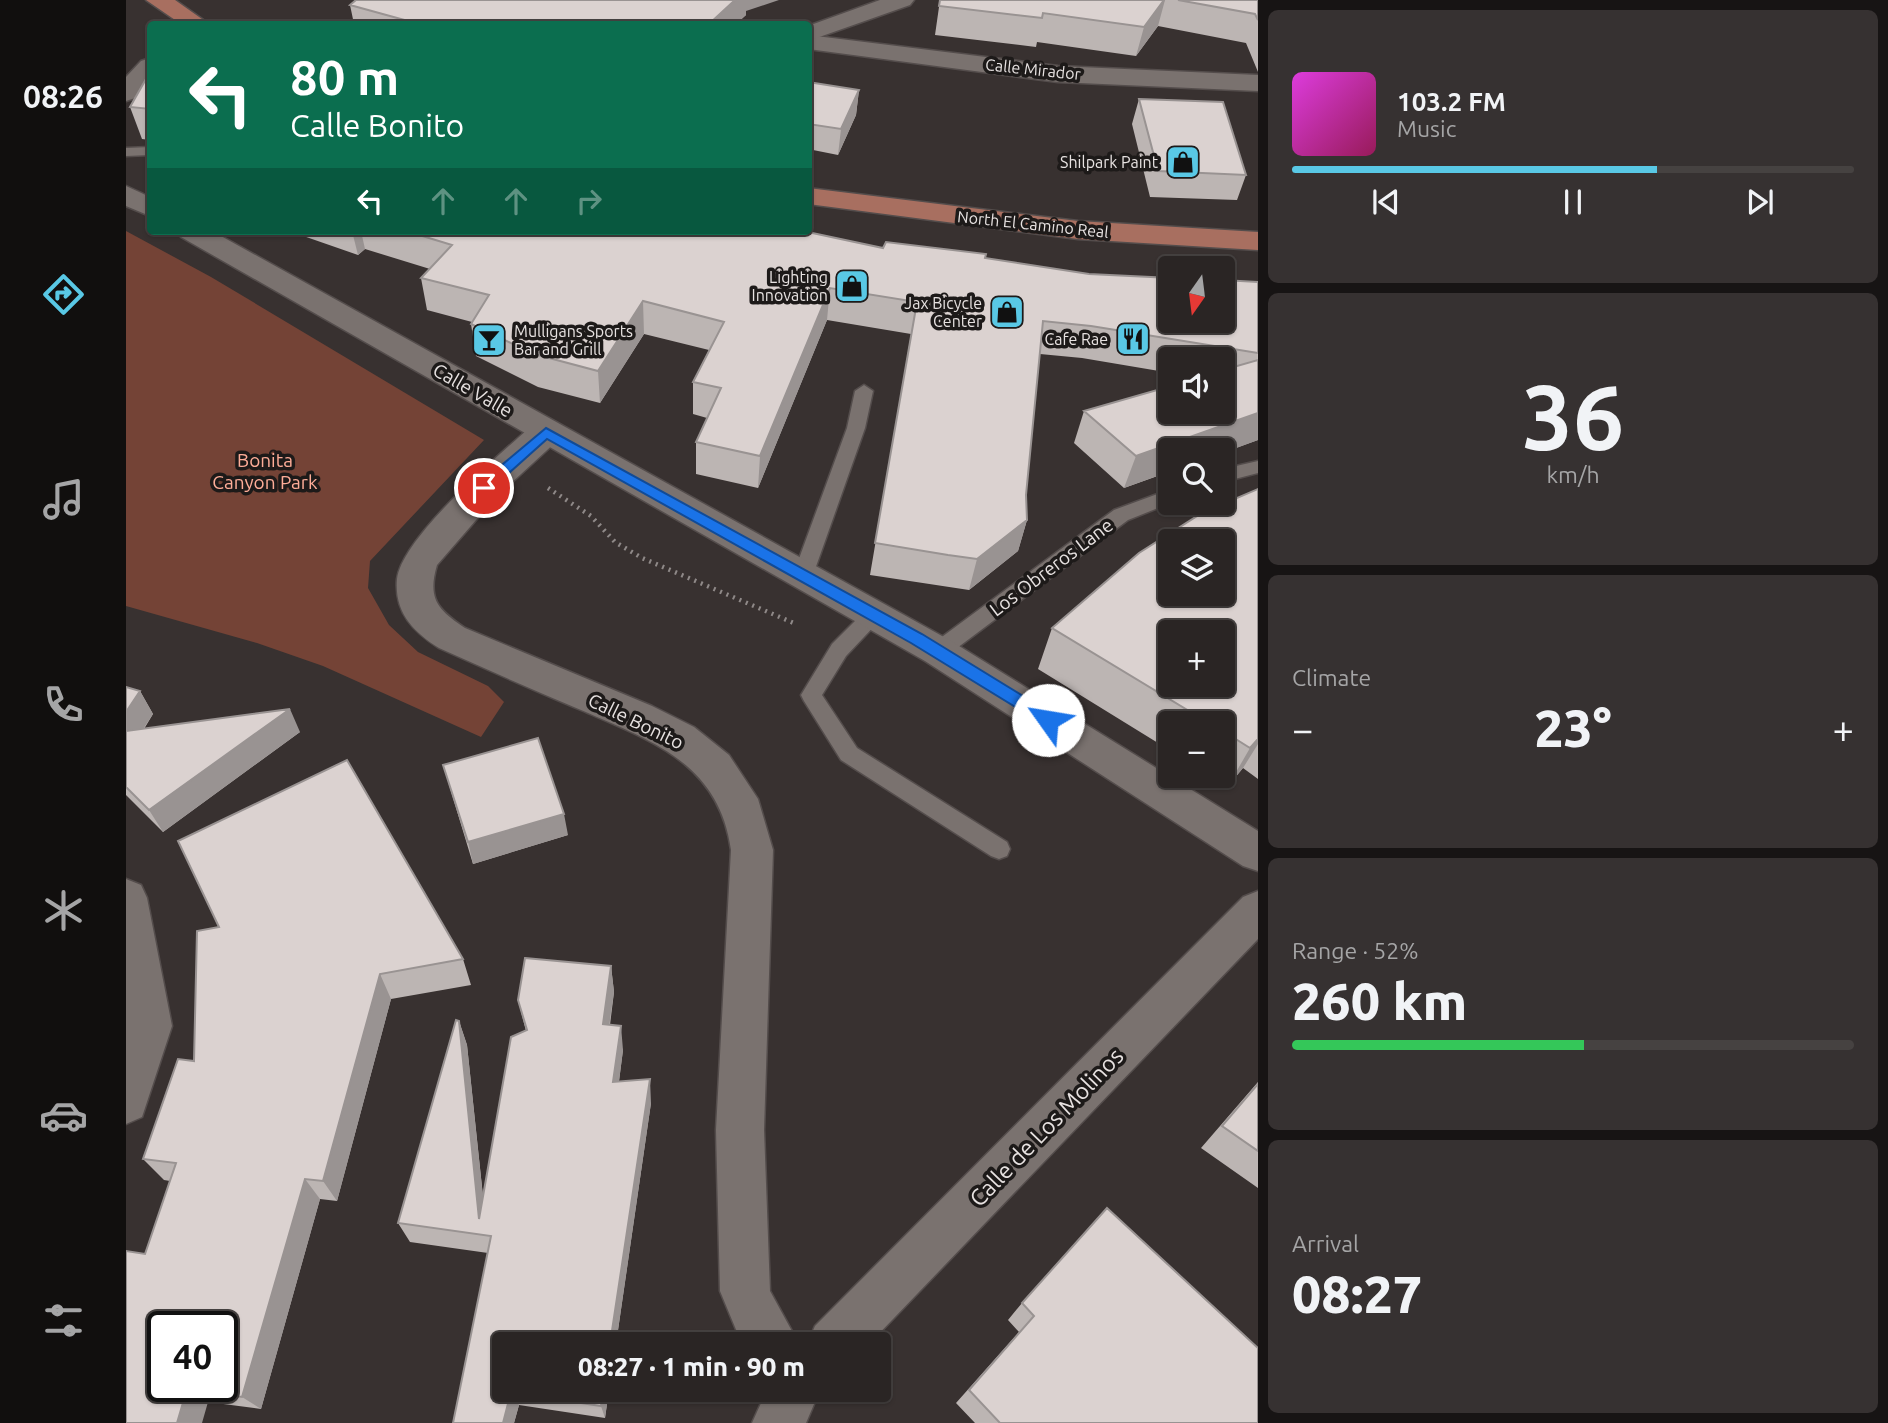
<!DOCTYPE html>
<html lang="en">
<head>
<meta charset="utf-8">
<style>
  body { margin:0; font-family:Ubuntu,sans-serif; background:#363131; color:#f1f3f6; height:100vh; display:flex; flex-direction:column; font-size:26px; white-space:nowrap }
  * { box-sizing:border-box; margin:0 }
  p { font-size:23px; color:#a5a5a6 }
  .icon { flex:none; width:38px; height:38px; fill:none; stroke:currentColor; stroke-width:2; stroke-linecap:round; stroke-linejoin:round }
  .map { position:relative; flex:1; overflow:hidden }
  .details { display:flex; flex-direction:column; gap:10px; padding:10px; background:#171414; width:630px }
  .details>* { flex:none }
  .banner { position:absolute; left:21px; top:21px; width:665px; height:214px; border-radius:7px; box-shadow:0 2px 5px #0004,0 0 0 2px #464241; background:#0b6e4f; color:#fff; overflow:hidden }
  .needle { width:46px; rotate:194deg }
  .controls { position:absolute; left:1032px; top:256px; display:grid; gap:14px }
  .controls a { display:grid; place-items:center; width:77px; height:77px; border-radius:7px; background:#2a2524; box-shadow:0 2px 5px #0004,0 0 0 2px #464241; font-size:35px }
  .speed { position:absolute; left:21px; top:1311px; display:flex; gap:14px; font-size:35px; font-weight:700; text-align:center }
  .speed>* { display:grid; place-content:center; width:91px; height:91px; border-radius:50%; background:#2a2524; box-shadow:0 2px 5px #0004,0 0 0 2px #464241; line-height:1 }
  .speed .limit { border:4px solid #111; border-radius:10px; background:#fff; color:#111 }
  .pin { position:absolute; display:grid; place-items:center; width:60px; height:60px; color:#fff; margin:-30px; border:4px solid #fff; border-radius:50%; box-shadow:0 2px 7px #0007 }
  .me { position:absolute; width:77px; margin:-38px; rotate:302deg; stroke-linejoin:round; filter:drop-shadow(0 0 5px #0008) }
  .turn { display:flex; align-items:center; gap:24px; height:147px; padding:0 28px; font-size:32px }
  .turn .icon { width:91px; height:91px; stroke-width:2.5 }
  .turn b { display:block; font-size:49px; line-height:60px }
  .lanes { display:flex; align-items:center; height:66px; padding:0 28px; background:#0003; justify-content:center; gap:35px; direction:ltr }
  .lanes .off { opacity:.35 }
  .big { font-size:52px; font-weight:800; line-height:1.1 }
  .details .tile { flex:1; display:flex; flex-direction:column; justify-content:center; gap:10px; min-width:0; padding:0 24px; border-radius:10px; background:#363131 }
  .details .dial { align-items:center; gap:0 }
  .dial b { font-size:91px; line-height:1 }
  .song { display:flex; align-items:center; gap:21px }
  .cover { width:84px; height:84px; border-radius:10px; background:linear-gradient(135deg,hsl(300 70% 55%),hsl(330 70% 35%)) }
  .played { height:7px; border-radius:4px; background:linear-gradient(90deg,#59c8e5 65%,#464241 65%) }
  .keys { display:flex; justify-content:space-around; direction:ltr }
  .heat { display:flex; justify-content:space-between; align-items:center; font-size:38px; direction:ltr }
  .charge { height:10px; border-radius:5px; background:linear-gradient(90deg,#34c759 52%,#464241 0) }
  .trip { position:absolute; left:366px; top:1332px; width:399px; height:70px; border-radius:7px; background:#2a2524; box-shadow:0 2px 5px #0004,0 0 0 2px #464241; font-weight:800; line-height:70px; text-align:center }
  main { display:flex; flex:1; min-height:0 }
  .tabs { display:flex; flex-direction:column; width:126px; justify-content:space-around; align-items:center; background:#110f0e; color:#a5a5a6 }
  .tabs .icon { width:49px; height:49px }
  .tabs .active { color:#59c8e5 }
  .tabs b { font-size:32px; color:#f1f3f6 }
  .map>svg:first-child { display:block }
</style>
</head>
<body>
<main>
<nav class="tabs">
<b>08:26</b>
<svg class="icon active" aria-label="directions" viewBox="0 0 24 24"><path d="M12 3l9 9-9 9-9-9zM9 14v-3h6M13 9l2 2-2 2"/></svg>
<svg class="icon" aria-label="music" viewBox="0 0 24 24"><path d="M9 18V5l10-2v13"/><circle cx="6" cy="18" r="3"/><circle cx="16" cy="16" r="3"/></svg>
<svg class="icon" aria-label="phone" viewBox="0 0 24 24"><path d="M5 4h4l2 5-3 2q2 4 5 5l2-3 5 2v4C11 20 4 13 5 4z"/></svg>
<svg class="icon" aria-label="climate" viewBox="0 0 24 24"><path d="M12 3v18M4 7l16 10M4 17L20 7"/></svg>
<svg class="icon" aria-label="car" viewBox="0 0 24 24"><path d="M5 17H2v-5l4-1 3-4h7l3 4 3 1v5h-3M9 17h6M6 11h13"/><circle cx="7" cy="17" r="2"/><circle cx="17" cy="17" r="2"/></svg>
<svg class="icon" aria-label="filters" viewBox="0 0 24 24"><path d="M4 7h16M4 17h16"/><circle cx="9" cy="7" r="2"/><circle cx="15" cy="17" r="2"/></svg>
</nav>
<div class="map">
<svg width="1132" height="1423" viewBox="0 0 1132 1423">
  <rect width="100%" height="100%" fill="#383130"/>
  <!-- green -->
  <path fill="#744336" d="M 0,231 L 85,277 L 358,440 L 244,561 L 242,588 L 263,625 L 292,652 L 362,686 L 378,702 L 355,737 L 197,666 L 131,643 L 0,606 Z"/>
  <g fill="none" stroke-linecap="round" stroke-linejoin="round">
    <!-- service casing -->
    <g stroke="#544d4c" stroke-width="3">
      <path id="service" d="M 24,147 L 24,155 L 0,156 L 0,148 Z
        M 738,385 L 747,391 L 739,428 L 687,575 L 677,582 L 670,580 L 667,575 L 721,428 L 729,391 Z
        M 1132,461 L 1132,473 L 1097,482 L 1097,469 Z
        M 1045,489 L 1045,502 L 1047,502 L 1002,520 L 819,657 L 805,657 L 802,651 L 805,645 L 988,510 Z
        M 748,606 L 755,609 L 758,614 L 755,619 L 720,656 L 696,695 L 731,748 L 881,842 L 884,849 L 881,856 L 873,859 L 865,856 L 715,760 L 678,701 L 675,695 L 706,644 L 741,609 Z"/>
    </g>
    <!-- minor casing -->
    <g stroke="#544d4c" stroke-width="3">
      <path id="minor" d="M 682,35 L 932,66 L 1132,75 L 1132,91 L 932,82 L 682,49 Z
        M 420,421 L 432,424 L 436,432 L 432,440 L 370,497 L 311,565 C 301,599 312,610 339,628 L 526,706 L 568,727 L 603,755 L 632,799 L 647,850 L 638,1130 L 644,1291 L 673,1344 L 616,1344 L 594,1291 L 590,1130 L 605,850 C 593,763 526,741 455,710 C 407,690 360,669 313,648 C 288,632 268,613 271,579 C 276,537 375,453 408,424 Z
        M 0,879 L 15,885 L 21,898 L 46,1026 L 16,1117 L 0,1124 Z"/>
    </g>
    <!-- tertiary casing -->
    <g stroke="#544d4c" stroke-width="3">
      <path id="tertiary" d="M 754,0 L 788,0 L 784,5 L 682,41 L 682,26 Z
        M 24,58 L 24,81 L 9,98 L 0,101 L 0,77 L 15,61 Z
        M 0,186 L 24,197 L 24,216 L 0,206 Z
        M 51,231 L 86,231 L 825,641 L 1132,831 L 1132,871 L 1117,866 L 799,661 L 55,237 Z
        M 1132,891 L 1132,939 L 743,1344 L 681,1344 L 689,1326 L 1117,897 Z
        M 641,1390 L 694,1390 L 680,1423 L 626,1423 Z"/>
    </g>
    <!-- primary casing -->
    <g stroke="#544d4c" stroke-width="3">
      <path id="primary" d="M 20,0 L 49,0 L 83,24 L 55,24 Z
        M 682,188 L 952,221 L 1132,232 L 1132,250 L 952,239 L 682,204 Z"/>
    </g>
    <!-- path -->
    <path stroke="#8f8988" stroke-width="4.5" stroke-dasharray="2 5" stroke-linecap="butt" d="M 422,488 L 465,516 L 489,542 L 516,558 L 670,624"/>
    <!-- service -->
    <use href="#service" fill="#7a726f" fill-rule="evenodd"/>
    <!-- minor -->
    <use href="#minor" fill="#7a726f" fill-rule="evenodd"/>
    <!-- tertiary -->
    <use href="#tertiary" fill="#7a726f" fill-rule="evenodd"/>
    <!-- primary -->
    <use href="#primary" fill="#a86f60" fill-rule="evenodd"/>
  </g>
  <!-- wall -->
  <path fill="#bcb5b3" d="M 814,0 L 1132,0 L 1132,72 L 1120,43 L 1032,26 L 1010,56 L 911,42 L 910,47 L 809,35 Z
    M 224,5 L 620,11 L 620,15 L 610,24 L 228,24 Z
    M 24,72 L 24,140 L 16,139 L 4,107 Z
    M 682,82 L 733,90 L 730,115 L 712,155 L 682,149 Z
    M 1013,99 L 1120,175 L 1111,200 L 1024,197 L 1006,124 Z
    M 163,231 L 677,231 L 757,248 L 859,258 L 963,274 L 1132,282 L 1132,440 L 998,488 L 948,443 L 958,411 L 1097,411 L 1097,359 L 1045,359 L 1045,373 L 956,358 L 914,354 L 900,495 L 901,520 L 892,551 L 843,590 L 744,575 L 785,334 L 701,320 L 632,488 L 570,474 L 570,442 L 581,418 L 567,414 L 567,382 L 583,350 L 518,334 L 474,403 L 412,387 L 350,356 L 345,324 L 346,322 L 301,310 L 295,278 L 304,269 L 239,249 L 232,255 Z
    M 1132,489 L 1132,779 L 1117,768 L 1102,786 L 1085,775 L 1097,775 L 1097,723 L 1045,723 L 1045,751 L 912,669 L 926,628 Z
    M 0,687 L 14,691 L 27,714 L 18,729 L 174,732 L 37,832 L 0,795 Z
    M 317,765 L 442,835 L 347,864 Z
    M 93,927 L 337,959 L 345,985 L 265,999 L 211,1201 L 194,1199 L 135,1409 L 82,1402 L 0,1423 L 19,1254 L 44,1181 L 38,1180 L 17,1159 L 68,1061 Z
    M 485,966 L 488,992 L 484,1025 L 497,1050 L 493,1081 L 525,1103 L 490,1344 L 378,1344 L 483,1390 L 479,1418 L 393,1405 L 388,1423 L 327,1423 L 362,1253 L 284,1242 L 272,1223 L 333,1021 L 341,1045 L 357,1196 L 400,1031 L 392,1000 Z
    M 1132,1082 L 1132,1188 L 1075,1148 Z
    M 896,1303 L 1132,1423 L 849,1423 L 830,1403 L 893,1332 L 882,1320 Z"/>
  <!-- shaded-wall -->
  <path fill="#999392" d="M 609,0 L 653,0 L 620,11 L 620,15 L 610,24 L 583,24 Z
    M 1038,0 L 1039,0 L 1032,26 L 1010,56 L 1018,27 Z
    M 733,90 L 730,115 L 712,155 L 715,129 Z
    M 226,231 L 235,231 L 239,249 L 232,255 Z
    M 704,288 L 701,320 L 632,488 L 634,456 Z
    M 517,301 L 518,334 L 474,403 L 472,371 Z
    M 1132,413 L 1132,440 L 1097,453 L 1097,450 L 1045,450 L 1045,471 L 998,488 L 1010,456 Z
    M 901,520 L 892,551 L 843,590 L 851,559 Z
    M 14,691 L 27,714 L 0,755 L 0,712 Z
    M 164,709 L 174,732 L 37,832 L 23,810 Z
    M 1132,739 L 1132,744 L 1117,768 L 1102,786 L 1124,748 Z
    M 438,814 L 442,835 L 347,864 L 342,842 Z
    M 485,966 L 488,992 L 480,1048 L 477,1024 Z
    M 254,974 L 265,999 L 211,1201 L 197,1181 Z
    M 333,1021 L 341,1045 L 361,1235 L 353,1219 Z
    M 495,1026 L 497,1050 L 490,1105 L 487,1082 Z
    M 524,1079 L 525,1103 L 490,1344 L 484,1344 Z
    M 179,1179 L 194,1199 L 135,1409 L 116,1397 Z
    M 61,1389 L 82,1402 L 76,1423 L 51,1423 Z
    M 478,1390 L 483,1390 L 479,1418 L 475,1406 Z
    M 385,1392 L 393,1405 L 388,1423 L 377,1423 Z"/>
  <!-- building -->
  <path fill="#dbd2d0" stroke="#999392" stroke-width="2" fill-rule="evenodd" d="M 230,0 L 609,0 L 583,24 L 293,24 L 224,5 Z
    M 814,0 L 1038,0 L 1018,27 L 917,13 L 916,18 L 813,6 Z
    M 1052,0 L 1132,0 L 1132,20 L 1129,14 Z
    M 24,72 L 24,109 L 4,107 Z
    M 682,82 L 733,90 L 715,129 L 682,124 Z
    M 1013,99 L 1097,102 L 1120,175 L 1032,171 Z
    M 280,231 L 677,231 L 757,248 L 760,242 L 860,254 L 859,258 L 963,274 L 1045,278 L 1045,320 L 1097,320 L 1097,280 L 1132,282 L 1132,353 L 965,326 L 917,321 L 900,495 L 901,520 L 851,559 L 822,555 L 749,543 L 791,302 L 704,288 L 634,456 L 570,442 L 595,388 L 567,382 L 598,322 L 517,301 L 472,371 L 408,354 L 345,324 L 363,295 L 295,278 L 326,245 Z
    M 1132,360 L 1132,413 L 1010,456 L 958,411 L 1045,386 L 1045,411 L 1097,411 L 1097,370 Z
    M 1132,489 L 1132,739 L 1124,748 L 1097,731 L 1097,723 L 1083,723 L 926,628 L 1013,553 L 1076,513 ZM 1045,541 L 1097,541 L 1097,593 L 1045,593 ZM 1045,632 L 1097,632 L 1097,684 L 1045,684 Z
    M 0,687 L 14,691 L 0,712 Z
    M 164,709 L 23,810 L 0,787 L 0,731 Z
    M 412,738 L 438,814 L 342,842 L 317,765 Z
    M 221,760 L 337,959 L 254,974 L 197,1181 L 179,1179 L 116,1397 L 61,1389 L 51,1423 L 0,1423 L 0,1251 L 19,1254 L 50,1163 L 17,1159 L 52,1059 L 68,1061 L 71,931 L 93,927 L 52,841 ZM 37,1326 L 96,1326 L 96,1386 L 37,1386 Z
    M 399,958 L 485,966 L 477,1024 L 495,1026 L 487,1082 L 524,1079 L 484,1344 L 378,1344 L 378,1390 L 478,1390 L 475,1406 L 385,1392 L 377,1423 L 327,1423 L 365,1236 L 272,1223 L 330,1020 L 333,1021 L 353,1219 L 385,1037 L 401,1030 L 392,1000 Z
    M 1132,1084 L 1132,1151 L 1096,1126 Z
    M 981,1208 L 1132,1348 L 1132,1423 L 874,1423 L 843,1390 L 908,1316 L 896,1303 Z"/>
  <!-- route -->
  <path fill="#1a73e8" stroke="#114b97" stroke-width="2" d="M 420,428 L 796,634 L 928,715 L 928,724 L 917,724 L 785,643 L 421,439 L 363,491 L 353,491 L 353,484 Z"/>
  <!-- icons -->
  <defs>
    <g id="shop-square" transform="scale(1.75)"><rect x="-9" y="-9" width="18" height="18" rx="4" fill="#59c8e5" stroke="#1d1a19"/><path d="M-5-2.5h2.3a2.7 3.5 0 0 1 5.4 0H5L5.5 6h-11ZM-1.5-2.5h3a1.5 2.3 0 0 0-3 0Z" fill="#111"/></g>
    <g id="restaurant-square" transform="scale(1.75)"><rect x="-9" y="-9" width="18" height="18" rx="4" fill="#59c8e5" stroke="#1d1a19"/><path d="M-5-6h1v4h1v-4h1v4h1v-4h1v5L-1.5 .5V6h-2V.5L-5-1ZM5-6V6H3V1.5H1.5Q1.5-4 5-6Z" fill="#111"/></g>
    <g id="bar-square" transform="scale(1.75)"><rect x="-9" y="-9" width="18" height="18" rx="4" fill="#59c8e5" stroke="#1d1a19"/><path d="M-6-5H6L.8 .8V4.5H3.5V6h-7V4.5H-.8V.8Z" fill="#111"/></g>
  </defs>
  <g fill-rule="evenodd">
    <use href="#shop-square" x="1057" y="162"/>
    <use href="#shop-square" x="726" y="286"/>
    <use href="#shop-square" x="881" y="312"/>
    <use href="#restaurant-square" x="1007" y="339"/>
    <use href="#bar-square" x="363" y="340"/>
  </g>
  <g text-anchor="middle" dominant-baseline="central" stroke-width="7" stroke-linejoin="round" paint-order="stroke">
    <!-- far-street labels -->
    <g font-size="16" fill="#e7e2e1" stroke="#1d1a19">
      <text transform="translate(907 69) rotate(6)">Calle Mirador</text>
      <text transform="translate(907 224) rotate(6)">North El Camino Real</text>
    </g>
    <!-- far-poi labels -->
    <g font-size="16" fill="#e7e2e1" stroke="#1d1a19" text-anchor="end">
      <text x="1032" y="162">Shilpark Paint</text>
      <text x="702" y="277">Lighting<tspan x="702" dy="18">Innovation</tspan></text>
      <text x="856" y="303">Jax Bicycle<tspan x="856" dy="18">Center</tspan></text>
      <text x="388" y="331" text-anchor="start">Mulligans Sports<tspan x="388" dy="18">Bar and Grill</tspan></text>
      <text x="982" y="339">Cafe Rae</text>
    </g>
    <!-- street labels -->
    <g font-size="19" fill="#e7e2e1" stroke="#1d1a19">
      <text transform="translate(347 390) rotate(30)">Calle Valle</text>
      <text transform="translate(925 567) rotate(-37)">Los Obreros Lane</text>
      <text transform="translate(510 721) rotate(26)">Calle Bonito</text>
    </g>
    <!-- park labels -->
    <g font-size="19" fill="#fead98" stroke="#1d1a19">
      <text x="139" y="460">Bonita<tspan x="139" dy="22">Canyon Park</tspan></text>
    </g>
    <!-- near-street labels -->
    <g font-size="23" fill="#e7e2e1" stroke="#1d1a19">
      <text transform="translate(920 1127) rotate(-46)">Calle de Los Molinos</text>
    </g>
  </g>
</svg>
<div class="controls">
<a><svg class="needle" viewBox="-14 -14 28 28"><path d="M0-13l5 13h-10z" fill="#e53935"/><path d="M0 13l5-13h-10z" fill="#a5a5a6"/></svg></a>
<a><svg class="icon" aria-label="sound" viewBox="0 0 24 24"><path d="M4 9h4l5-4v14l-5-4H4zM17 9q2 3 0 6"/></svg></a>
<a><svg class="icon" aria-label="search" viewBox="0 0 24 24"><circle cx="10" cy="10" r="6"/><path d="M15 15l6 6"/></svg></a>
<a><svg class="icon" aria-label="layers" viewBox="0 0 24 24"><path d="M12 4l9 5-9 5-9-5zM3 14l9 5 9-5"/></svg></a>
<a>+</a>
<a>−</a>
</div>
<div class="speed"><div class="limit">40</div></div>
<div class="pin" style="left:358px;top:488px;background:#d93025"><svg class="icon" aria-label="arrive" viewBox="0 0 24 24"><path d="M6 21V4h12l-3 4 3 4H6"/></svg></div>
<svg class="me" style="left:922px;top:720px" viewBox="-20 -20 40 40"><circle r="19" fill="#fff"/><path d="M0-13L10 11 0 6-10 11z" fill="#1a73e8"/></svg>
<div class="trip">08:27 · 1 min · 90 m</div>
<div class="banner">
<div class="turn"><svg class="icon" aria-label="left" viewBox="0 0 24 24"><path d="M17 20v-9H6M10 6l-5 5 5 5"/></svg><div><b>80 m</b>Calle Bonito</div></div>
<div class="lanes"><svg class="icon" aria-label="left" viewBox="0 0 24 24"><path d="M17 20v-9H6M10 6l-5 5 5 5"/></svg><svg class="icon off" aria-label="ahead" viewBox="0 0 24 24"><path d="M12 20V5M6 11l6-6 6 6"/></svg><svg class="icon off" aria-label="ahead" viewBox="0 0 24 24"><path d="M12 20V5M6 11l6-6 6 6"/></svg><svg class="icon off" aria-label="right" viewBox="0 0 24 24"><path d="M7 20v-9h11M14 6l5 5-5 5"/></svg></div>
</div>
</div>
<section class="details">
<div class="tile">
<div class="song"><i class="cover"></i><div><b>103.2 FM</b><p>Music</p></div></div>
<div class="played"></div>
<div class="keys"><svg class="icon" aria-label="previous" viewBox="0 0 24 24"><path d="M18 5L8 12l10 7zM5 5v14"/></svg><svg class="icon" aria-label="pause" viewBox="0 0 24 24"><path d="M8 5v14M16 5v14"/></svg><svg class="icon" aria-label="next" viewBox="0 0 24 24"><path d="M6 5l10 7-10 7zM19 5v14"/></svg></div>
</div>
<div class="tile dial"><b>36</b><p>km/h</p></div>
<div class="tile"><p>Climate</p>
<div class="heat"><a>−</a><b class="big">23°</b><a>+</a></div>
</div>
<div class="tile"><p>Range · 52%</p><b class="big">260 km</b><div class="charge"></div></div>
<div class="tile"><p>Arrival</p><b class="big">08:27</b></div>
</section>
</main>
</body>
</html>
